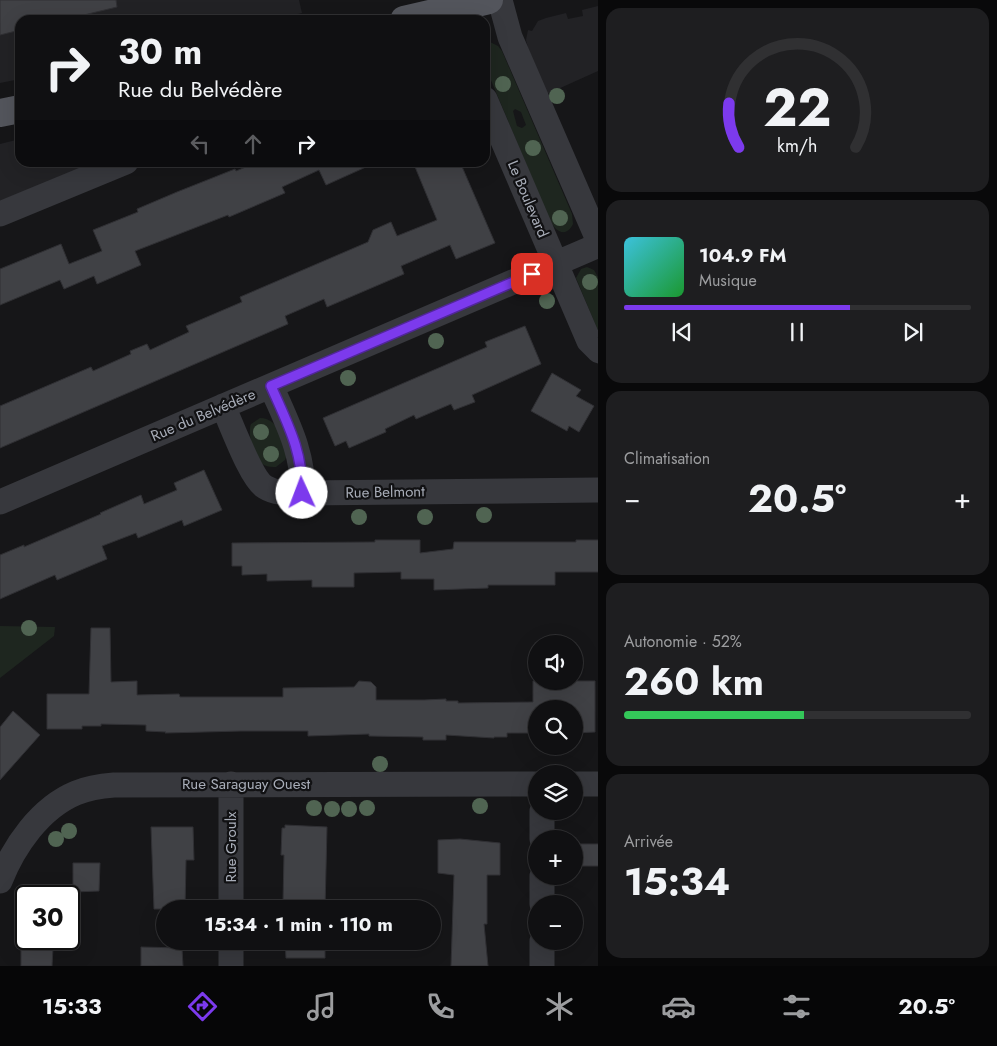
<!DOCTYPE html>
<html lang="fr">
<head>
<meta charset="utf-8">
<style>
  body { margin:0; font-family:Jost,sans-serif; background:#1e1e20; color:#f1f3f6; height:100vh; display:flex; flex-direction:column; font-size:19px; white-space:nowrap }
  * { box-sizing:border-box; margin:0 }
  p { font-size:16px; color:#9c9d9f }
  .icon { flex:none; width:28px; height:28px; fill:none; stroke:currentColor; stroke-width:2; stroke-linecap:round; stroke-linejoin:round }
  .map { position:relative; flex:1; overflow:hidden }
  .side { display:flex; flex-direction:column; gap:8px; padding:8px; background:#09090a; width:399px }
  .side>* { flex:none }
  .banner { position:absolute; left:15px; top:15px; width:475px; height:152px; border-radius:15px; box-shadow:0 5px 20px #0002,0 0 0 1px #303032; background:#101012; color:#f1f3f6; overflow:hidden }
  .controls { position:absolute; left:528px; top:635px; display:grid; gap:10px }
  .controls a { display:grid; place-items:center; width:55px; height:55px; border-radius:50%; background:#101012; box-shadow:0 5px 20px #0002,0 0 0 1px #303032; font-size:25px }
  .speed { position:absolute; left:15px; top:885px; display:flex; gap:10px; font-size:25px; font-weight:700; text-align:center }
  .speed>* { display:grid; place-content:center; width:65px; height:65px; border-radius:50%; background:#101012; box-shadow:0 5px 20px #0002,0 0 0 1px #303032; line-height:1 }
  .speed .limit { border:2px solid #111; border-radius:8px; background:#fff; color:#111 }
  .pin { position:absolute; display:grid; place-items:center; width:42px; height:42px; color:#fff; margin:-21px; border-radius:10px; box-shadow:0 2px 8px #0006 }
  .me { position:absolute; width:55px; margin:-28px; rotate:358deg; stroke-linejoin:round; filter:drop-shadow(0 0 4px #0008) }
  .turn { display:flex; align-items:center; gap:18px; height:105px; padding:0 20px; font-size:22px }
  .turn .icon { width:65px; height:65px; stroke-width:2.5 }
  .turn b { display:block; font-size:35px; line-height:42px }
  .lanes { display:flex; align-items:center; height:48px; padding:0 20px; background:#0003; justify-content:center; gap:25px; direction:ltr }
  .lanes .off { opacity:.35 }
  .big { font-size:38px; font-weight:700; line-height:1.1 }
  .side .tile { flex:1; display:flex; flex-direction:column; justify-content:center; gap:8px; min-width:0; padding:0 18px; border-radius:15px; background:#1e1e20 }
  .side .dial { align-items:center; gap:0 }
  .dial svg { height:130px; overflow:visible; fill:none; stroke:#303032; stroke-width:7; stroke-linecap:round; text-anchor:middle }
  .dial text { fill:#f1f3f6; stroke:none }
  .song { display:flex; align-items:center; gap:15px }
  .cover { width:60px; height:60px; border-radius:8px; background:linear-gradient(135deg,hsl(190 70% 55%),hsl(130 70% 35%)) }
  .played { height:5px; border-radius:2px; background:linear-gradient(90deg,#7c3aed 65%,#303032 65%) }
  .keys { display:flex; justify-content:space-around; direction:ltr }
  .heat { display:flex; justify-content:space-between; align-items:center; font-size:28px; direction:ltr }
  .charge { height:8px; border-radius:4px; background:linear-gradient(90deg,#34c759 52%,#303032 0) }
  .trip { position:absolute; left:156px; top:900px; width:285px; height:50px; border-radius:25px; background:#101012; box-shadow:0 5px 20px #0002,0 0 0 1px #303032; font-weight:700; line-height:50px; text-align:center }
  .tab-bar { display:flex; height:80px; justify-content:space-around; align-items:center; background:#060607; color:#9c9d9f }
  .tab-bar .icon { width:35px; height:35px }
  .tab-bar .selected { color:#7c3aed }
  .tab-bar b { font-size:22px; color:#f1f3f6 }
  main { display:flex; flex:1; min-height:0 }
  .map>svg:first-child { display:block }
</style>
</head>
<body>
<main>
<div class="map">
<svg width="599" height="966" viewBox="0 0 599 966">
  <rect width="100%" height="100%" fill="#161618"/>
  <!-- built -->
  <path fill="#222225" d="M 0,0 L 299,0 L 302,13 L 272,20 L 20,20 L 20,79 L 0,83 Z
    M 598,6 L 598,71 L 547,94 L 528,48 L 526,40 L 528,30 L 532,31 L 538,21 L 546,18 L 566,13 L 568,19 L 583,16 L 582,10 Z
    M 20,139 L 20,162 L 96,163 L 0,201 L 0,144 Z"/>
  <!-- green -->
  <path fill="#1e261f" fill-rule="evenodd" d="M 490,42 L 498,46 L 502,51 L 572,214 L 573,224 C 566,238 556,232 550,221 L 485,66 L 485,44 ZM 515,109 L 521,112 L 526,125 L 522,128 L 517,126 L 513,111 Z
    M 587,267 L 594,270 L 598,277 L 598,331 L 576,278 L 581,269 Z
    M 260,418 C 279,418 282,440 287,455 L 285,460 L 276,467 C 272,467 268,467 264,465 C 254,460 247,434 251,424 Z
    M 0,626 L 55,627 L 54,636 L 0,678 Z"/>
  <!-- building -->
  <path fill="#404145" stroke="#303034" d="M 0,0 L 116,0 L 117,7 L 63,20 L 20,20 L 20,30 L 0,35 Z
    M 258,162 L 377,162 L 326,185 L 319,170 L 282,187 L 285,193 L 229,217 L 228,215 L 135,251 L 141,265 L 97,284 L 94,276 L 64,289 L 60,280 L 0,305 L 0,269 L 61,244 L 69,264 L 102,251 L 93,230 L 138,212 L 137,209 L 177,192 L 235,169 L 236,171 Z
    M 413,162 L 460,162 L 495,243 L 456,259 L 450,245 L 401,266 L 404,274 L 327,307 L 324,299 L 285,316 L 288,324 L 0,448 L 0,406 L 91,367 L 93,371 L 131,354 L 130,351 L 147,344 L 150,350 L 189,332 L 186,326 L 242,302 L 240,297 L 368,242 L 373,230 L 391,222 L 397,236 L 437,220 Z
    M 525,326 L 541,364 L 472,395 L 475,402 L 454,410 L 451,404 L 416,419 L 414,415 L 385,429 L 386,432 L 349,448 L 346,441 L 335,446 L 323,418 L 487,347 L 485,342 Z
    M 552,373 L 581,390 L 576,396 L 594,406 L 579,432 L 569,426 L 567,431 L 531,411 Z
    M 204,470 L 222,510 L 184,526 L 182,520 L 138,538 L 136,533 L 102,546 L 107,559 L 57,580 L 55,575 L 0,599 L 0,555 L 24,545 L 24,547 L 101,514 L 100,513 L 141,495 L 144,504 L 177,490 L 174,483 Z
    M 375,540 L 420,540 L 420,553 L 453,549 L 454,542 L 576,542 L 576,540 L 599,540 L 599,572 L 555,572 L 555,585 L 488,585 L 488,588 L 434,590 L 434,579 L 401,579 L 401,572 L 354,573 L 354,587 L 312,587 L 312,580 L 267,581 L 267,574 L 242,575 L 242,566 L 232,566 L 232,543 L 375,542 Z
    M 91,628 L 110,628 L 111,682 L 137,681 L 137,695 L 179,694 L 180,697 L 283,697 L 283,688 L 354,687 L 359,681 L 371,682 L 376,687 L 376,700 L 424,700 L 446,699 L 446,701 L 458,701 L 458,703 L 533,702 L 533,681 L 595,681 L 595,732 L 574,733 L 574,709 L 536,709 L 536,733 L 507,733 L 507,737 L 494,737 L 494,738 L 446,735 L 446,740 L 423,740 L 423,737 L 369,736 L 369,734 L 308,736 L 308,731 L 241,731 L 165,733 L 166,732 L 146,731 L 146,725 L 101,724 L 101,726 L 82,726 L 82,729 L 47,729 L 47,694 L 89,694 Z
    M 13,711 L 40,735 L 0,780 L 0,727 Z
    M 285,825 L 327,827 L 325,909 L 285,909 L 285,902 L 283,902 L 284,855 L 281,855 L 282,828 L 285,828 Z
    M 151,827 L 193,827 L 194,860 L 186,860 L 185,909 L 154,909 Z
    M 460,839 L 500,843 L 500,875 L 487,875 L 487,924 L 484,924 L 488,966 L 451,966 L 454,875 L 438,873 L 438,840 Z
    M 578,844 L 599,844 L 599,866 L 578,866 Z
    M 73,863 L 100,863 L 99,891 L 73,892 Z
    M 285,941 L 325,941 L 325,958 L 286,958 Z
    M 21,947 L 53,948 L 52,966 L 21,966 Z
    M 141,947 L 182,948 L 183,966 L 141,966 Z"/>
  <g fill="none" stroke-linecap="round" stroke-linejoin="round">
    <!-- minor -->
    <path stroke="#37383d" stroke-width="25" d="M 500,0 L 510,37 L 599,242
      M 485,99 L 589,341 L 599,351
      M 0,214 L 126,162
      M 271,386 C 287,423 303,451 303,493
      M 223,406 C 231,423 251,479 265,487 C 276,494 290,493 303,493 L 599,490
      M 0,502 L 599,245
      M 231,784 L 231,909
      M 574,784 L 599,784
      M 542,811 L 542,839
      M 542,876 L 542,904
      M 0,881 C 14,846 40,808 76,793 C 88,788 101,786 114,785 L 536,784
      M 231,941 L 231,966
      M 542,941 L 542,966"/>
    <!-- major -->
    <path stroke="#53555c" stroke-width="28" d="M 404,20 L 489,0
      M 0,113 L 20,109"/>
  </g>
  <!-- trees -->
  <g fill="#506452">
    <circle cx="503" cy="84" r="8"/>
    <circle cx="557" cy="96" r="8"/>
    <circle cx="533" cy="148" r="8"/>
    <circle cx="560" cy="218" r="8"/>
    <circle cx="590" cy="282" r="8"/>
    <circle cx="547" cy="301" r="8"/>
    <circle cx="436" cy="341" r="8"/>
    <circle cx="348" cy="378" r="8"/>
    <circle cx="261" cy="432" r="8"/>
    <circle cx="271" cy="454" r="8"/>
    <circle cx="484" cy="515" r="8"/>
    <circle cx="359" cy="517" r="8"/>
    <circle cx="425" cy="517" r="8"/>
    <circle cx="29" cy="628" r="8"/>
    <circle cx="380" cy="764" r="8"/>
    <circle cx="480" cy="806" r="8"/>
    <circle cx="314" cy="808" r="8"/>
    <circle cx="367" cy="808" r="8"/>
    <circle cx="332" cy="809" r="8"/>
    <circle cx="349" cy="809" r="8"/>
    <circle cx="69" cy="831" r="8"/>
    <circle cx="56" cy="839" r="8"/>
  </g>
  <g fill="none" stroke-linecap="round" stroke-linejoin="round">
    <!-- route casing -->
    <g stroke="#51269a" stroke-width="12">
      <path id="route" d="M 302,493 C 303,451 287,423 271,386 L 532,274"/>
    </g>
    <!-- route -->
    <use href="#route" stroke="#7c3aed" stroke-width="9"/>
  </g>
  <g text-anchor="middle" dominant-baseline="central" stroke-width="4.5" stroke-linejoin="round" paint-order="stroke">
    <!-- street labels -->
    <g font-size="15" fill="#a8adb8" stroke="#111113">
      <text transform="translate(528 199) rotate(67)">Le Boulevard</text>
      <text transform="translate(203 415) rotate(-23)">Rue du Belvédère</text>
      <text transform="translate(385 492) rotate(-1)">Rue Belmont</text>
      <text x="246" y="784">Rue Saraguay Ouest</text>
      <text transform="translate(231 847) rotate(-90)">Rue Groulx</text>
    </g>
  </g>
</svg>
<div class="controls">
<a><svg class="icon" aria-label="sound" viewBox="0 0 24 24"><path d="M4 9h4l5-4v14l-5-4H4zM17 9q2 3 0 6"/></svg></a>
<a><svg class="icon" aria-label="search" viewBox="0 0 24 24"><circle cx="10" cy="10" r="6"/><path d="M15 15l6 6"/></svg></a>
<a><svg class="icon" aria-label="layers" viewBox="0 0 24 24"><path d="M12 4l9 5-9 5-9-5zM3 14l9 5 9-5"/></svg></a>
<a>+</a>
<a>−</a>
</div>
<div class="speed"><div class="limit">30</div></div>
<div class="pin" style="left:532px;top:274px;background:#d93025"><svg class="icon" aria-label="arrive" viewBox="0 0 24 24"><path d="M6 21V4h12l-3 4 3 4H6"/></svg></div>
<svg class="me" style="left:302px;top:493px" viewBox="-20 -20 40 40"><circle r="19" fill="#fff"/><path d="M0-13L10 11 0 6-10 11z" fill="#7c3aed"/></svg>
<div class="trip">15:34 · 1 min · 110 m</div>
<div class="banner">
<div class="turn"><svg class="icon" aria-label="right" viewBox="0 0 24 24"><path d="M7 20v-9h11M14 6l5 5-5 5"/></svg><div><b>30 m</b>Rue du Belvédère</div></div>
<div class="lanes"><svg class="icon off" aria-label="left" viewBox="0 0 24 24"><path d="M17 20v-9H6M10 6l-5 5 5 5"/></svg><svg class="icon off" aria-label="ahead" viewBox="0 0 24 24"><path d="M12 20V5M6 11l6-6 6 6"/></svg><svg class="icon" aria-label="right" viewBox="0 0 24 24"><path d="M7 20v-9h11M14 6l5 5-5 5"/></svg></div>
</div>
</div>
<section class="side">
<div class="tile dial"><svg viewBox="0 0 100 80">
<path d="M14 69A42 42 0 1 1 86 69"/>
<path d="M14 69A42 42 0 0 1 8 42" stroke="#7c3aed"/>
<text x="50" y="56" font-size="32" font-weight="700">22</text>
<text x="50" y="72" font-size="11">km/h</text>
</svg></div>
<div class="tile">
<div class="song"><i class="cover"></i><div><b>104.9 FM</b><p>Musique</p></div></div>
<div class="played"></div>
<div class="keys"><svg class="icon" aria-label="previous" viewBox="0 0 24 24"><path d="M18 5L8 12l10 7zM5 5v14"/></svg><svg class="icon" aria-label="pause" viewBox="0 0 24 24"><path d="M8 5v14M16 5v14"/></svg><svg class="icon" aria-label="next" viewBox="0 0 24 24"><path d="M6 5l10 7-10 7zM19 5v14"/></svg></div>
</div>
<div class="tile"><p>Climatisation</p>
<div class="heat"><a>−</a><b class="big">20.5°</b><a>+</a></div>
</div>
<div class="tile"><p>Autonomie · 52%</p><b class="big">260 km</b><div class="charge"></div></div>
<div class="tile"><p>Arrivée</p><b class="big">15:34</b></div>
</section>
</main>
<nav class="tab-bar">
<b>15:33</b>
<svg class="icon selected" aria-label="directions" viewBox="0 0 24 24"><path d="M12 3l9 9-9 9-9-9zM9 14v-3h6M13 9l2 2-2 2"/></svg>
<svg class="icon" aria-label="music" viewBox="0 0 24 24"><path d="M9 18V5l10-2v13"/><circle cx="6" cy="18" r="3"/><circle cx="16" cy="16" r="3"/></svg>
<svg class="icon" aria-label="phone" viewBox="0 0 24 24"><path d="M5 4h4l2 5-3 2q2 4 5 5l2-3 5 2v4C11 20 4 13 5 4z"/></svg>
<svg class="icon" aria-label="climate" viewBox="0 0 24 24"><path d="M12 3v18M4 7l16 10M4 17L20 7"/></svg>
<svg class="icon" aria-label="car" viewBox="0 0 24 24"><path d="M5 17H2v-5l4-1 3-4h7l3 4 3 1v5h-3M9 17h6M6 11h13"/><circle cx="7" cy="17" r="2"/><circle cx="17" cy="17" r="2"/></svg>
<svg class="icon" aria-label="filters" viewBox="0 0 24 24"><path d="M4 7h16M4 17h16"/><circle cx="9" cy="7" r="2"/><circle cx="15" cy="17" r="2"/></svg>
<b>20.5°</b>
</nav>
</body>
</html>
